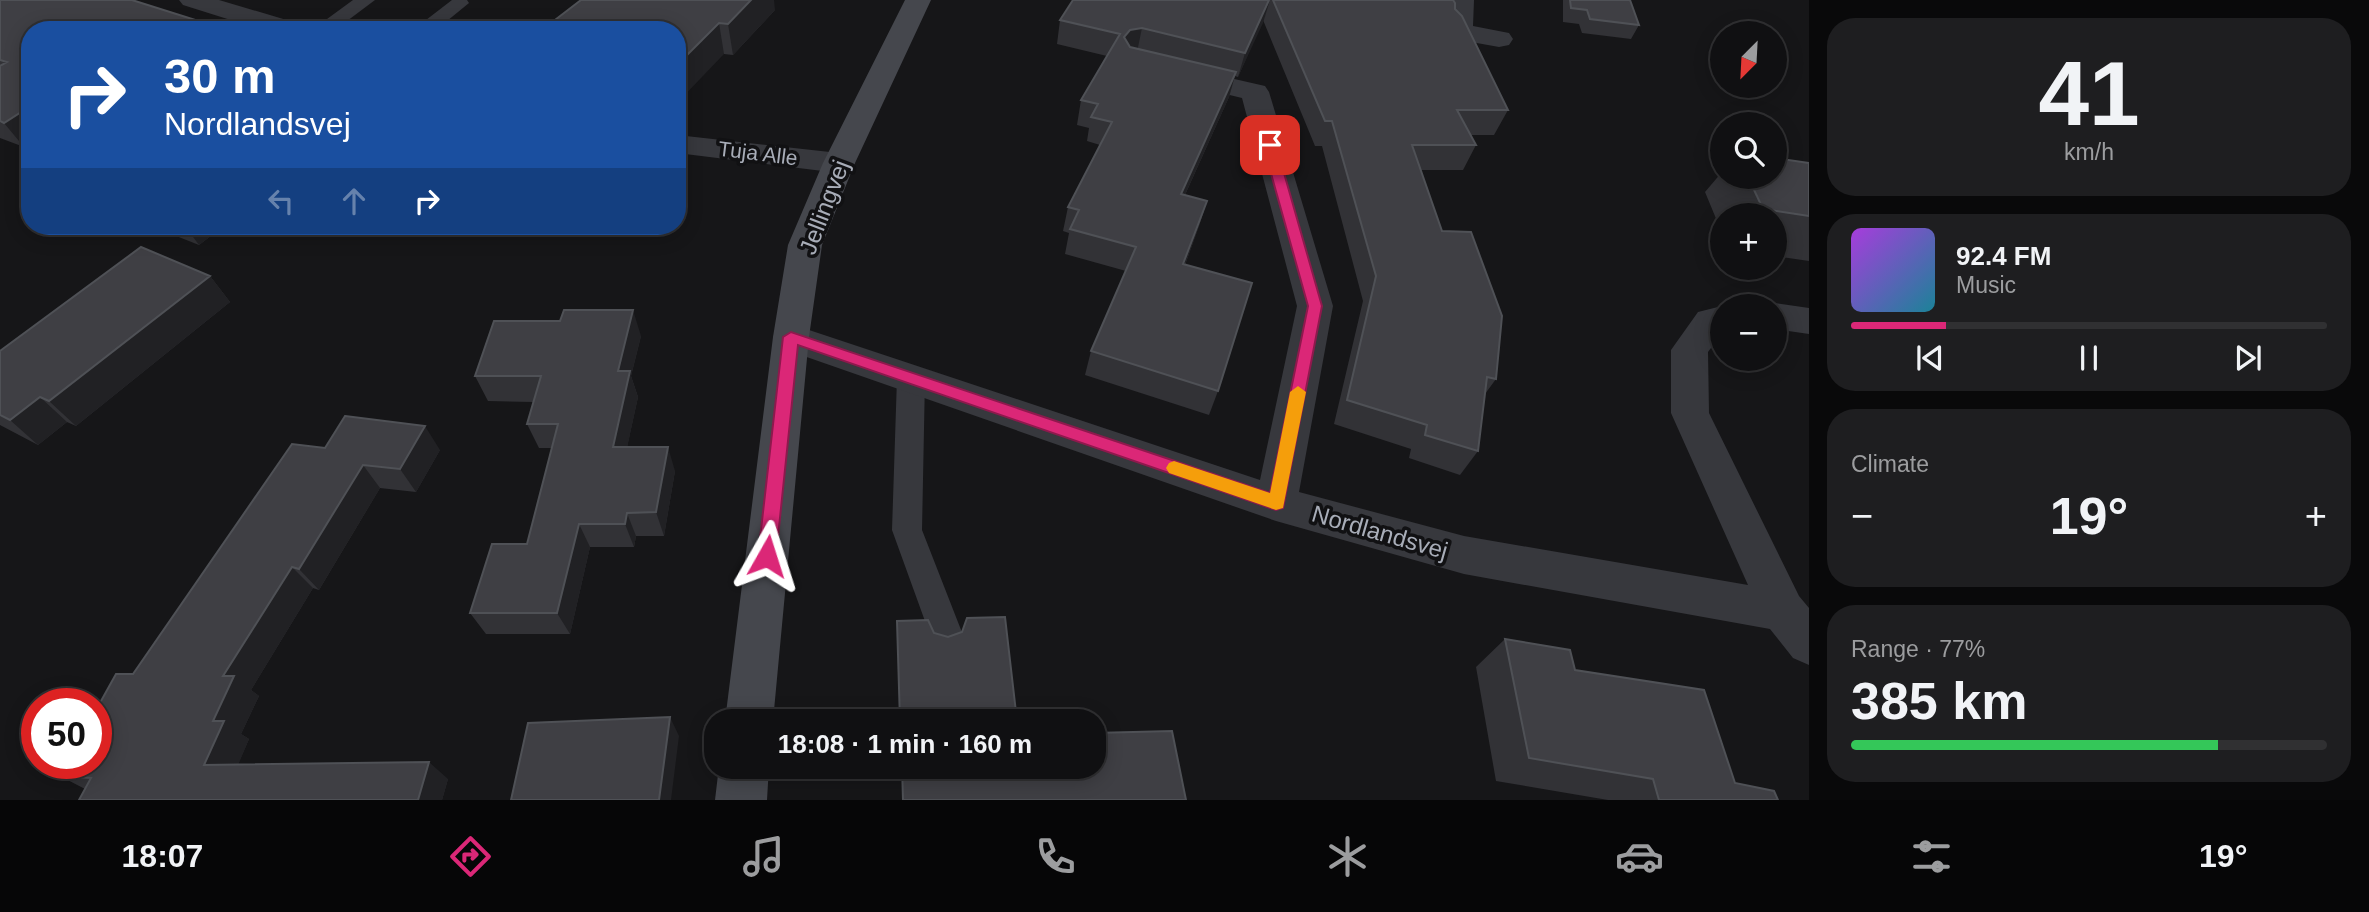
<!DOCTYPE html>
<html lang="en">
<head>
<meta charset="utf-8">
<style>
  body { margin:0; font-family:Helvetica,sans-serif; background:#1e1e20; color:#f1f3f6; height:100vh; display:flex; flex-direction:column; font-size:26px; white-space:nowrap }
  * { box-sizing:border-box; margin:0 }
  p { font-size:23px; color:#9c9d9f }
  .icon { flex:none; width:38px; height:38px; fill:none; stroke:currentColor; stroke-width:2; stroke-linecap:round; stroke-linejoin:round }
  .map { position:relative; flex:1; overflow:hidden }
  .side { display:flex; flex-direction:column; gap:18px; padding:18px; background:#09090a; width:560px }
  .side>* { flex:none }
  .hud { position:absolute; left:21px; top:21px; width:665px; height:214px; border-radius:28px; box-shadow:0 4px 18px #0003,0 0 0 2px #303032; background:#1a4fa0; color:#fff; overflow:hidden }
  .needle { width:46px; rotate:204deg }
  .tools { position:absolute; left:1710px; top:21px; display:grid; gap:14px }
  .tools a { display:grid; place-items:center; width:77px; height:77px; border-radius:50%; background:#101012; box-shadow:0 4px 18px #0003,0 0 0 2px #303032; font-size:35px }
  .speed { position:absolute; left:21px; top:688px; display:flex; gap:14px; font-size:35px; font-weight:700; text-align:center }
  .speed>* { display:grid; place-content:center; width:91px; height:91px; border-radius:50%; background:#101012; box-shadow:0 4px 18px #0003,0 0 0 2px #303032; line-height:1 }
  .speed .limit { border:10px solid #d22; background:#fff; color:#111 }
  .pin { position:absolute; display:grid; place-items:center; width:60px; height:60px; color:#fff; margin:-30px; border-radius:14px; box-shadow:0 4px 10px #0006 }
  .me { position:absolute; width:77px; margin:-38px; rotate:6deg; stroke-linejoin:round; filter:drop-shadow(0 0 5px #0008) }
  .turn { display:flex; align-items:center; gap:24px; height:147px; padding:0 28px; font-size:32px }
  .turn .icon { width:91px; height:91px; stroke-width:2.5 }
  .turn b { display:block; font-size:49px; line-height:60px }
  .lanes { display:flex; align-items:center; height:66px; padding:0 28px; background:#0003; justify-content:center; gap:35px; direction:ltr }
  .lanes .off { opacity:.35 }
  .big { font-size:52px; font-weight:600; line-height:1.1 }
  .side .tile { flex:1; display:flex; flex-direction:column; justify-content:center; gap:10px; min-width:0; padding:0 24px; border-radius:28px; background:#1e1e20 }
  .side .dial { align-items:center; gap:0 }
  .dial b { font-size:91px; line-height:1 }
  .song { display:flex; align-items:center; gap:21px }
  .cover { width:84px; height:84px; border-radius:10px; background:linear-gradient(135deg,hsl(280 70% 55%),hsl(190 70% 35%)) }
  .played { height:7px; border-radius:4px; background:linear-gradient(90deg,#db2777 20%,#303032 20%) }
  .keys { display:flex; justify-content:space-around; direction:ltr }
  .heat { display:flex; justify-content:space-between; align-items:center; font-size:38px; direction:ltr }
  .charge { height:10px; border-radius:5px; background:linear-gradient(90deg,#34c759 77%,#303032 0) }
  .trip { position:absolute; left:704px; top:709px; width:402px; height:70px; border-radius:28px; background:#101012; box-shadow:0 4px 18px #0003,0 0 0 2px #303032; font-weight:600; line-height:70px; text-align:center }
  .tabs { display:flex; height:112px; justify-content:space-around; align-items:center; background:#060607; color:#9c9d9f }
  .tabs .icon { width:49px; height:49px }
  .tabs .selected { color:#db2777 }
  .tabs b { font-size:32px; color:#f1f3f6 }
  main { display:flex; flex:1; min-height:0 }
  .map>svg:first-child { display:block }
</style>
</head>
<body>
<main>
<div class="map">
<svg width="1809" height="800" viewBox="0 0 1809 800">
  <rect width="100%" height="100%" fill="#161618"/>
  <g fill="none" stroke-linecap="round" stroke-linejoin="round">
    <!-- service -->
    <path fill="#37383d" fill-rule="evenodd" d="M 353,0 L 375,0 L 335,30 L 312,30 Z
      M 452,0 L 467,0 L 469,3 L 436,30 L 413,30 Z
      M 911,368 L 921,371 L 925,378 L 922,530 L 963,635 L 958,646 L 946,650 L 934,646 L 892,530 L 897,378 L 901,371 Z"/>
    <!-- minor -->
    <path fill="#37383d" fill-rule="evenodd" d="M 179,0 L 219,0 L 300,24 L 304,30 L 262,30 L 183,5 Z
      M 1448,0 L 1474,0 L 1473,26 L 1509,33 L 1513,39 L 1509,45 L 1499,47 L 1449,38 L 1446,32 Z
      M 1182,67 L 1265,86 L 1269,92 L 1333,306 L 1299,492 L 1464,536 L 1748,585 L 1671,413 L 1671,350 L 1698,312 L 1722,306 L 1723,306 L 1722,333 L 1708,352 L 1709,413 L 1799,596 L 1809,608 L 1809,665 L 1793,658 L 1770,629 L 1464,574 L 1276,521 L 778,347 L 773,337 L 778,327 L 791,324 L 1260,480 L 1297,306 L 1242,98 L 1172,81 L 1168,75 L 1172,69 Z
      M 677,135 L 839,153 L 850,156 L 855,163 L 850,170 L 839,173 L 677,153 Z
      M 1774,303 L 1809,308 L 1809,334 L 1774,329 L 1774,306 L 1763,306 Z"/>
    <!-- secondary -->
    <path fill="#45474d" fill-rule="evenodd" d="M 905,0 L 931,0 L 855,163 L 822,245 L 809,337 L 773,721 L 725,721 L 773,337 L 788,245 L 823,163 Z
      M 719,766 L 769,766 L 767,800 L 715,800 Z"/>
  </g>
  <!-- wall -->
  <path fill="#323236" d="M 0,0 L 30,30 L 30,143 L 24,147 L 0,138 Z
    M 1073,0 L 1453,0 L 1455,9 L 1508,110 L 1494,135 L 1471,135 L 1476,145 L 1463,170 L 1420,170 L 1496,379 L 1485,394 L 1478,451 L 1460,475 L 1409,458 L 1411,449 L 1334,424 L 1363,301 L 1322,146 L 1315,146 L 1263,20 L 1238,77 L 1235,76 L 1229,97 L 1185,195 L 1207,201 L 1199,226 L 1185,265 L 1218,391 L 1209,415 L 1085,375 L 1091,351 L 1126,271 L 1065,254 L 1069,233 L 1063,231 L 1068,207 L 1100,145 L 1087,141 L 1089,128 L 1077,125 L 1081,100 L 1107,56 L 1057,44 L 1060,20 Z
    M 1563,0 L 1630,0 L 1639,25 L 1631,39 L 1582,33 L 1579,24 L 1563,22 Z
    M 775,10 L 733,55 L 724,54 L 677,30 Z
    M 1809,163 L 1809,261 L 1774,256 L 1774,215 L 1722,215 L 1722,233 L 1705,192 L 1722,172 L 1722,177 L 1774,177 Z
    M 151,226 L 224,226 L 199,245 Z
    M 310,226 L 350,226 L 337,236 Z
    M 210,276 L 230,302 L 76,426 L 67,422 L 38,445 L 0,425 L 0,351 Z
    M 641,336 L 631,376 L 638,397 L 627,447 L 675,471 L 664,536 L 636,536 L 634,547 L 590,547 L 570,634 L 486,634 L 470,613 L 527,544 L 552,448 L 539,448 L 527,424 L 534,402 L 488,401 L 475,376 Z
    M 325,448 L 440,450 L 416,492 L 380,488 L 319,590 L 313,588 L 251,690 L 259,696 L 241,734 L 249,739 L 238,764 L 448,779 L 442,800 L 79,800 L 85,789 L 60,776 L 133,674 Z
    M 1505,639 L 1575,670 L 1735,783 L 1778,800 L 1608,800 L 1496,781 L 1476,667 Z"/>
  <!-- shaded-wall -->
  <path fill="#212124" d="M 751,0 L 774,0 L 775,10 L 733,55 L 728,24 Z
    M 1270,0 L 1263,23 L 1238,77 L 1245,53 Z
    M 719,23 L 724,54 L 677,103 L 677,65 Z
    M 1142,28 L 1137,52 L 1125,54 L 1124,37 L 1130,30 Z
    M 1236,72 L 1229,97 L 1174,219 L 1181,194 Z
    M 26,109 L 30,114 L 30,143 L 24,147 L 4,123 Z
    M 1207,201 L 1199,226 L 1176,289 L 1183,264 Z
    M 185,226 L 224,226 L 199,245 Z
    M 331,226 L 350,226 L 337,236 Z
    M 210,276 L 230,302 L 76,426 L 49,401 Z
    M 633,310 L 641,336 L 631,376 L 638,397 L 622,471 L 613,447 L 618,371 Z
    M 40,397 L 67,422 L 38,445 L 10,420 Z
    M 425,426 L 440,450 L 416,492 L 400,469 Z
    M 668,447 L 675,471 L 664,536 L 656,512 Z
    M 363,465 L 380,488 L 319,590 L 299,569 Z
    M 627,513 L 636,536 L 634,547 L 625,524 Z
    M 579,524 L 590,547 L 570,634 L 557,613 Z
    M 292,567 L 313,588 L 251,690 L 259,696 L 241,734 L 249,739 L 231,782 L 204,765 L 223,676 Z
    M 670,717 L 679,736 L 671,800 L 659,800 Z
    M 429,762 L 448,779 L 442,800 L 418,800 Z"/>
  <!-- building -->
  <path fill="#3f3f44" stroke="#4f5156" stroke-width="2" d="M 0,0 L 132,0 L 227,30 L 30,30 L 30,111 L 26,109 L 4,123 L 0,121 L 0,66 L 7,62 L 0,60 Z
    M 581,0 L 751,0 L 728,24 L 719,23 L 677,65 L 677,30 L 542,30 Z
    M 1073,0 L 1269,0 L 1245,53 L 1142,28 L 1130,30 L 1124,37 L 1130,47 L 1236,72 L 1181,194 L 1207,201 L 1183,264 L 1252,283 L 1218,391 L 1091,351 L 1136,247 L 1070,229 L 1079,210 L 1068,207 L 1112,122 L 1091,117 L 1098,104 L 1081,100 L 1120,34 L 1060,20 Z
    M 1273,0 L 1453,0 L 1455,3 L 1455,9 L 1462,16 L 1508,110 L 1457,110 L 1476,145 L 1412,145 L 1442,231 L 1471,232 L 1502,316 L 1496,379 L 1487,377 L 1478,451 L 1425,435 L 1427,425 L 1347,400 L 1376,276 L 1332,121 L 1325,121 Z
    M 1570,0 L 1630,0 L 1639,25 L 1590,19 L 1587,10 L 1571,8 Z
    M 1774,158 L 1809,163 L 1809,216 L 1763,209 L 1748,177 L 1774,177 Z
    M 141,247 L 210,276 L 49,401 L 40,397 L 10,420 L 0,415 L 0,351 Z
    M 564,310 L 633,310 L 618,371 L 630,371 L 613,447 L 668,447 L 656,512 L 627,513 L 625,524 L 579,524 L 557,613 L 470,613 L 492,544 L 527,544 L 558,424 L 527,424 L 541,376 L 475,376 L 494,321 L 560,321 Z
    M 345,416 L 425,426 L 400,469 L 363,465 L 299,569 L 292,567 L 223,676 L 234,676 L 213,721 L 224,721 L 204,765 L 429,762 L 418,800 L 79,800 L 91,778 L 60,776 L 67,763 L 96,763 L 96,710 L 116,674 L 133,674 L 292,444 L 325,448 Z
    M 1005,617 L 1017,721 L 900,721 L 897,621 L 928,620 L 934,633 L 948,637 L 962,632 L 967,618 Z
    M 1505,639 L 1570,650 L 1575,670 L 1704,690 L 1735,783 L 1774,791 L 1778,800 L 1659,800 L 1653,779 L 1529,758 Z
    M 670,717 L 659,800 L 511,800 L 528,723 Z
    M 1172,731 L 1186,800 L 903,800 L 902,766 L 1094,766 L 1094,733 Z"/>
  <!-- route -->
  <path fill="#db2777" stroke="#8e194d" stroke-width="2" d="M 1270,142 L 1276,145 L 1322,306 L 1283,508 L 1276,510 L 798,345 L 776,556 L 774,562 L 767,564 L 761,562 L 758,556 L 783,337 L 791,332 L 1270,493 L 1308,306 L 1263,145 Z"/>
  <!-- slow -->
  <path fill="#f59e0b" d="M 1298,386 L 1306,392 L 1283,508 L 1276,510 L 1169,473 L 1166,468 L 1169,463 L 1174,461 L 1270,493 L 1290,392 Z"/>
  <g text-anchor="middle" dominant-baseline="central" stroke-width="7" stroke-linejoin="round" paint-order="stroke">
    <!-- far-street labels -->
    <g font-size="21" fill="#a8adb8" stroke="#111113">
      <text transform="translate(758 153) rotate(7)">Tuja Alle</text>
    </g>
    <!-- street labels -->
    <g font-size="24" fill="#a8adb8" stroke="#111113">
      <text transform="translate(824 207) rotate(-69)">Jellingvej</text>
      <text transform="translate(1380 532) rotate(16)">Nordlandsvej</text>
    </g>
  </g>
</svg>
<div class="tools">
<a><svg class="needle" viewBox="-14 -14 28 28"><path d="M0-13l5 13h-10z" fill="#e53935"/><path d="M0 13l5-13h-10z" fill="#9c9d9f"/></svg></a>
<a><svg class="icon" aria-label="search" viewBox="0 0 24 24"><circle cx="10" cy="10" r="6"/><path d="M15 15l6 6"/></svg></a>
<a>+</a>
<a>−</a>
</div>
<div class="speed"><div class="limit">50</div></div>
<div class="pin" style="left:1270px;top:145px;background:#d93025"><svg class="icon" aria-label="arrive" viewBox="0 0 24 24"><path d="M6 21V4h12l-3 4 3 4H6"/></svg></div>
<svg class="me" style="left:767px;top:556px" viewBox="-20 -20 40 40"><path d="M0-17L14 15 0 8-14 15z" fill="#db2777" stroke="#fff" stroke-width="4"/></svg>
<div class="trip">18:08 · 1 min · 160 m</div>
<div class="hud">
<div class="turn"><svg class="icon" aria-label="right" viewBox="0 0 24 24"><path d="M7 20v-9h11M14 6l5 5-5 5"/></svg><div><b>30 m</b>Nordlandsvej</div></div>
<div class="lanes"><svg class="icon off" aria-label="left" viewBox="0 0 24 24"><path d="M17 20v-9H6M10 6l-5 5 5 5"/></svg><svg class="icon off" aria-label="ahead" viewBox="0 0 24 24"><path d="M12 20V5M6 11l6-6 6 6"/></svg><svg class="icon" aria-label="right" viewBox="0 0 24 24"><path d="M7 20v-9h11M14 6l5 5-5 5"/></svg></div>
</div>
</div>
<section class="side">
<div class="tile dial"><b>41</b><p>km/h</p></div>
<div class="tile">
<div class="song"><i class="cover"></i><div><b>92.4 FM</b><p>Music</p></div></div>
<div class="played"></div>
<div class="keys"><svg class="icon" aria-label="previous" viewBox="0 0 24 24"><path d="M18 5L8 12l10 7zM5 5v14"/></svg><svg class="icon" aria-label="pause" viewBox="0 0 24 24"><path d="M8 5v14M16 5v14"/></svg><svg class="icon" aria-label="next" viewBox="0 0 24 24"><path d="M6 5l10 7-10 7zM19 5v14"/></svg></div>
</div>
<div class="tile"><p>Climate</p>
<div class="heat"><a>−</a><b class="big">19°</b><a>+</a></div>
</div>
<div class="tile"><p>Range · 77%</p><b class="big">385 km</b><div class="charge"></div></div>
</section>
</main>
<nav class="tabs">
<b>18:07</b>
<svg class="icon selected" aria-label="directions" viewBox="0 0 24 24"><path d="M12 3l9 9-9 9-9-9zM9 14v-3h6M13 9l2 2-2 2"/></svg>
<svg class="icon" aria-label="music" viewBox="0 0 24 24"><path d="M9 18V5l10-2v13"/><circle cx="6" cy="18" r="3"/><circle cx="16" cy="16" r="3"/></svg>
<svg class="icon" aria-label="phone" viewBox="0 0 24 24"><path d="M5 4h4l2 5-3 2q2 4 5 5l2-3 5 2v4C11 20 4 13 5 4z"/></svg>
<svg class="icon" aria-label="climate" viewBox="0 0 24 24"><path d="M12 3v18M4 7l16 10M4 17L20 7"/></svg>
<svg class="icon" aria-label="car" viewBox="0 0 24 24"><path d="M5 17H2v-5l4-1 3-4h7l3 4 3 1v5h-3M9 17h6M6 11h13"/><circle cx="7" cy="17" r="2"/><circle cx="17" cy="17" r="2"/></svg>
<svg class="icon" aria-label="filters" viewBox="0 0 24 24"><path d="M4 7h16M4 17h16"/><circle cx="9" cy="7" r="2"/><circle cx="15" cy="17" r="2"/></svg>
<b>19°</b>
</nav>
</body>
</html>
